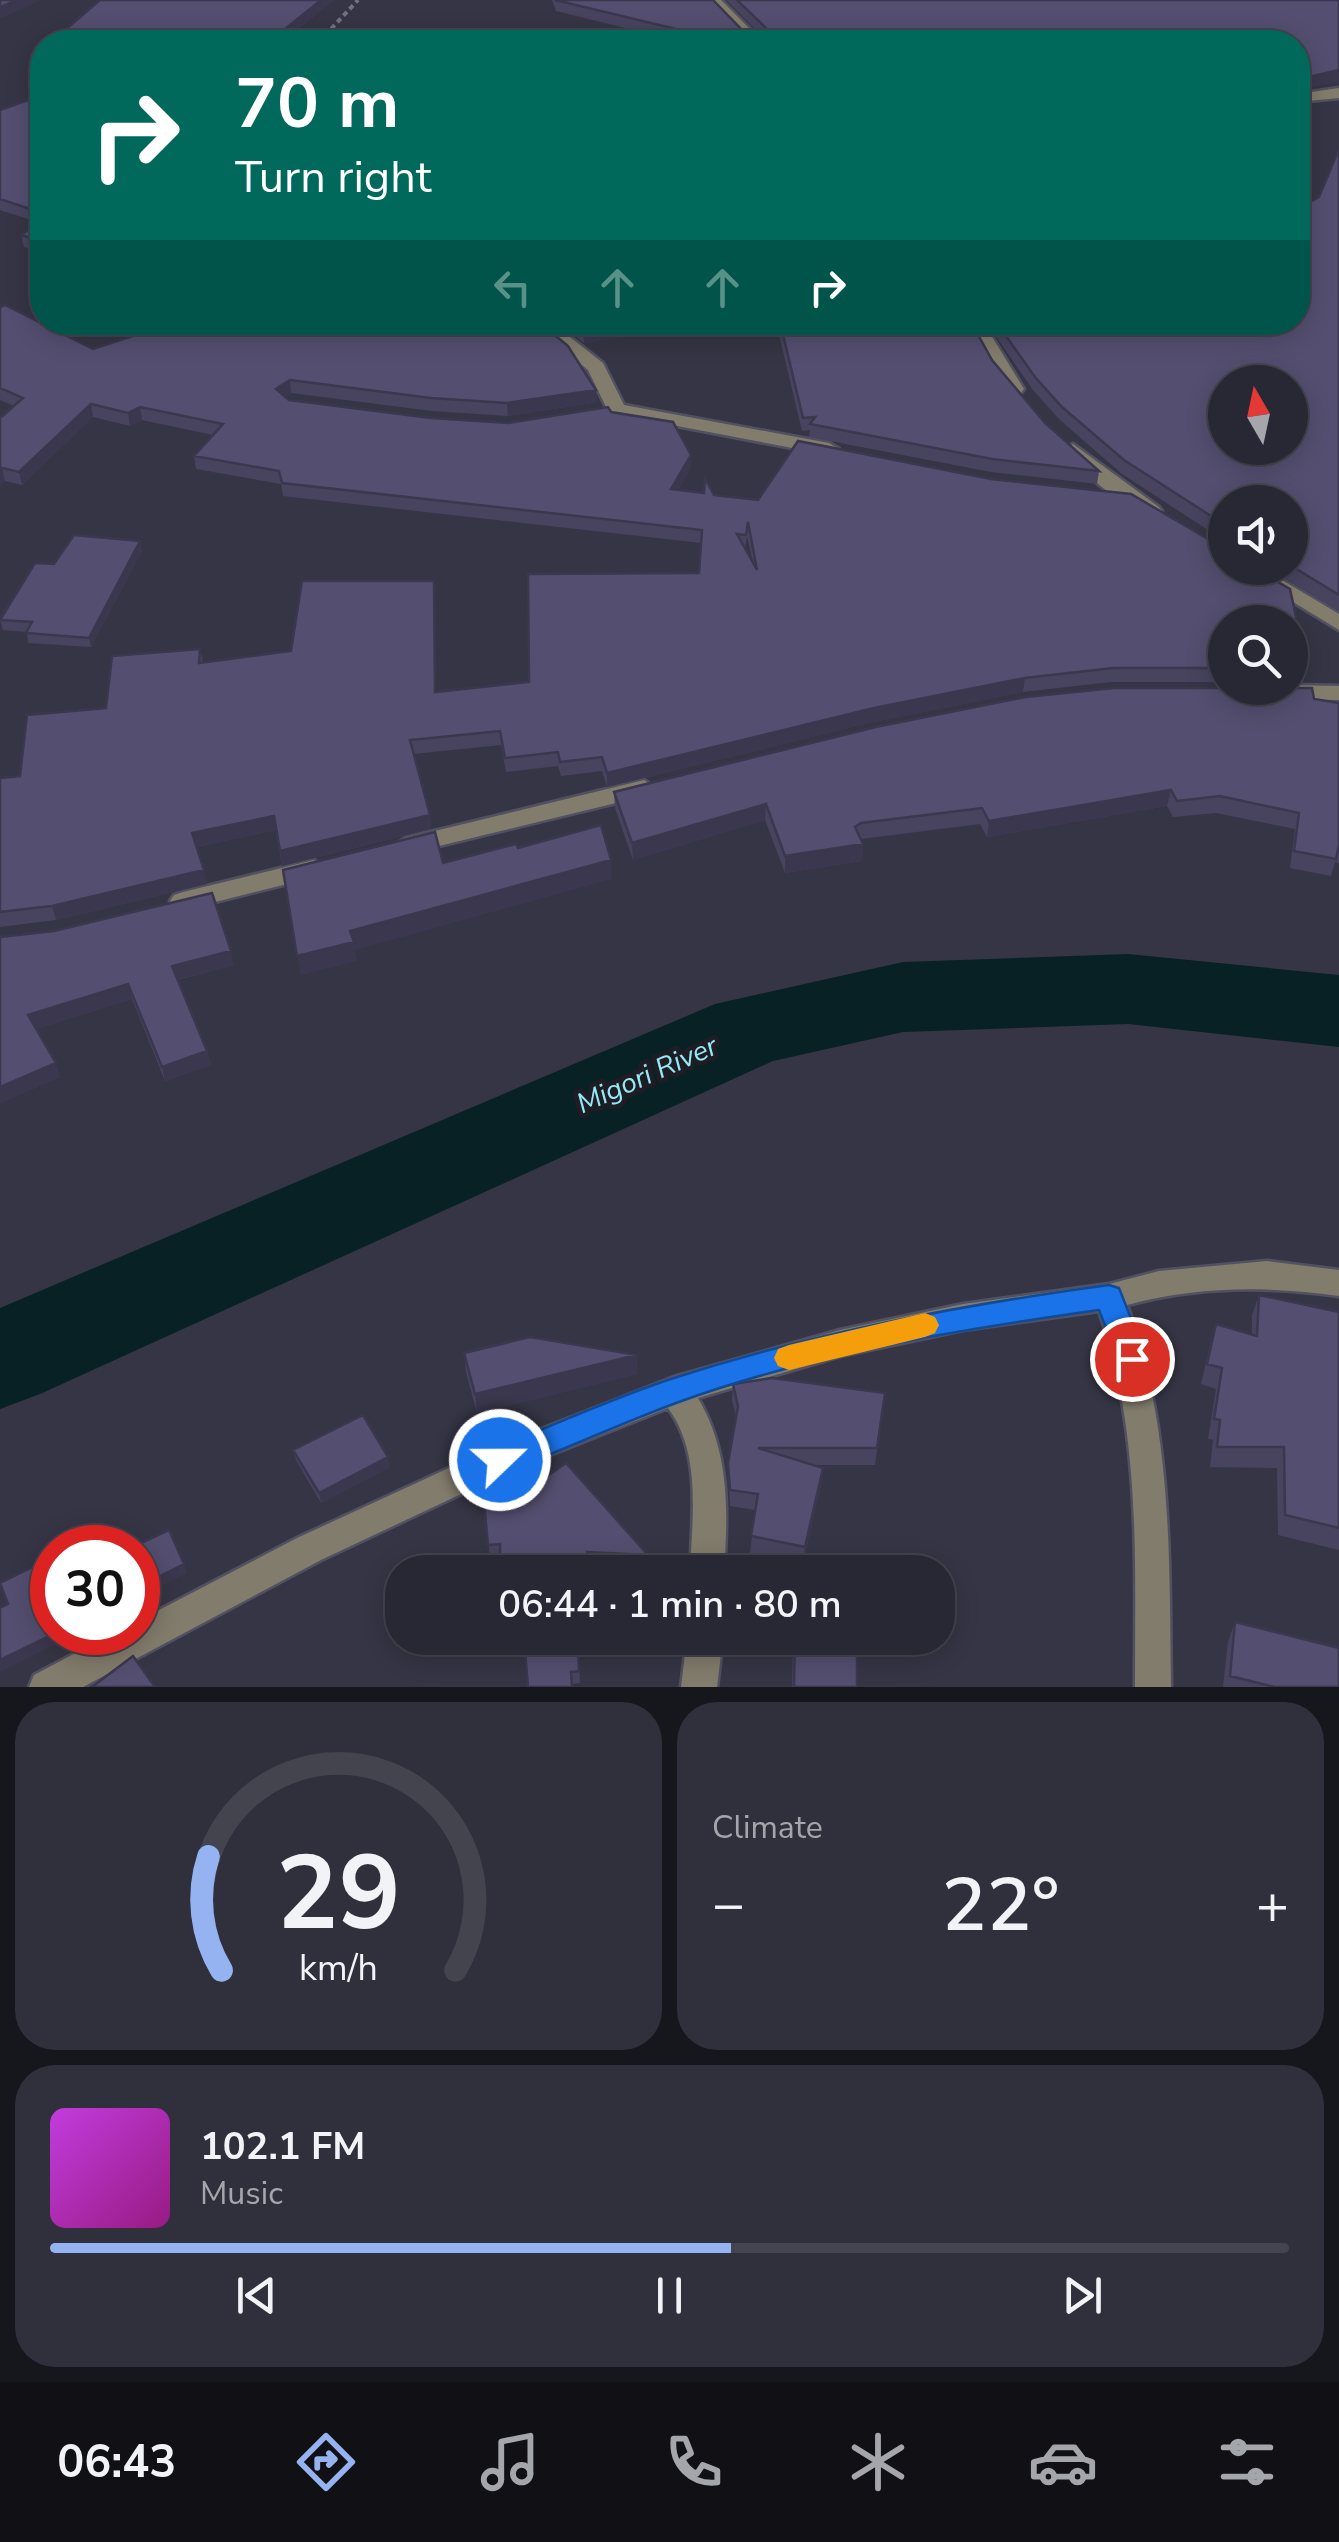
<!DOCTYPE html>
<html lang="en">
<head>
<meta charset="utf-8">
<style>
  body { margin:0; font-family:"Nunito Sans",sans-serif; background:#30303c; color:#f1f3f6; height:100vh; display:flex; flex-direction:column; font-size:38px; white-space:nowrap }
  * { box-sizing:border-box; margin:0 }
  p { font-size:32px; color:#a5a6ac }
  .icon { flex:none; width:55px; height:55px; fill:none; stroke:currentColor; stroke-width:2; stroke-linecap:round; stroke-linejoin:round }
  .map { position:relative; height:1687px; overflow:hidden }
  .panel { display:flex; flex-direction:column; gap:15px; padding:15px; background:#16161d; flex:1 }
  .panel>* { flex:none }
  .guide { position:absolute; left:30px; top:30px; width:1280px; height:305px; border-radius:40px; box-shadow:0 5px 25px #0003,0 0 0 2px #44444f; background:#00695c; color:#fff; overflow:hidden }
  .needle { width:65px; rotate:351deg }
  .controls { position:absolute; left:1208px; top:365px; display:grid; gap:20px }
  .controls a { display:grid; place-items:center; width:100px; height:100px; border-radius:50%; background:#282834; box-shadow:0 5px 25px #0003,0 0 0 2px #44444f; font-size:50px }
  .speed { position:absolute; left:30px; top:1525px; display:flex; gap:20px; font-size:50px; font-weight:700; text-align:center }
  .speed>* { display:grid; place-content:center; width:130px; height:130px; border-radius:50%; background:#282834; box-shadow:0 5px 25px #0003,0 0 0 2px #44444f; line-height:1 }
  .speed .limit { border:15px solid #d22; background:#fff; color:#111 }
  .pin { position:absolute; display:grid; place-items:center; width:85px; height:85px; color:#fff; margin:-42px; border:5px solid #fff; border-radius:50%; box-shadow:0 2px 10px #0007 }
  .me { position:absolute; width:110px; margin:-55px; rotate:68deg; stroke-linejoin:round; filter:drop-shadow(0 0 8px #0008) }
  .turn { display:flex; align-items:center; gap:35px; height:210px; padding:0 40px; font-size:45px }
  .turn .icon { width:130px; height:130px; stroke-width:2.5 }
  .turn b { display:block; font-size:70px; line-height:85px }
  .lanes { display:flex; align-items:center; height:95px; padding:0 40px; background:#0003; justify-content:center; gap:50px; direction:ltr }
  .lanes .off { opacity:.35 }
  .big { font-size:75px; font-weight:600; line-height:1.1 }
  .panel .card { flex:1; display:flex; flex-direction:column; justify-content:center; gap:15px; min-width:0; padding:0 35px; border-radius:40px; background:#30303c }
  .panel .dial { align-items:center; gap:0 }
  .dial svg { height:260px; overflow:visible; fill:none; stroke:#44444f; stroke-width:7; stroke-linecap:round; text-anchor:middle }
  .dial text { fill:#f1f3f6; stroke:none }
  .song { display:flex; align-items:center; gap:30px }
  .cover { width:120px; height:120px; border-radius:15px; background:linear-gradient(135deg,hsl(290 70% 55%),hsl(310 70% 35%)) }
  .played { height:10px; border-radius:5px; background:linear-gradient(90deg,#95b2f1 55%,#44444f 55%) }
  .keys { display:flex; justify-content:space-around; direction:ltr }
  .heat { display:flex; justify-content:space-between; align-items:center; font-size:55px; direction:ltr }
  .panel .tiles { flex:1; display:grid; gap:15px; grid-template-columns:1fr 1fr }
  .card:last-child { grid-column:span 2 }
  .trip { position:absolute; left:385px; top:1555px; width:570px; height:100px; border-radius:40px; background:#282834; box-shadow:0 5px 25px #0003,0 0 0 2px #44444f; font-weight:600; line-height:100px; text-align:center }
  .menu { display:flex; height:160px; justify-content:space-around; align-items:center; background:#101015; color:#a5a6ac }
  .menu .icon { width:70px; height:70px }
  .menu .selected { color:#95b2f1 }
  .menu b { font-size:45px; color:#f1f3f6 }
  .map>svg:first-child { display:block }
</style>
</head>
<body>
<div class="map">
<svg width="1339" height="1687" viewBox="0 0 1339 1687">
  <rect width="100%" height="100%" fill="#363545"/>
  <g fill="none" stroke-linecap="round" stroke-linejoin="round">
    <!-- river -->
    <path fill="#072124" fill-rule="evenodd" d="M 1128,954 L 1339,975 L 1339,1047 L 1128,1024 L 903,1032 L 773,1061 L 40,1394 L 0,1409 L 0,1308 L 715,1004 L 903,962 Z"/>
    <!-- minor casing -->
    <g stroke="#525161" stroke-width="5">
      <path id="minor" d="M 706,0 L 721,0 L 763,42 L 748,42 Z
        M 1339,88 L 1339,98 L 1298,102 L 1298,94 Z
        M 530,322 L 551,322 L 603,363 L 624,405 L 829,443 L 839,449 L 829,455 L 609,413 L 588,370 Z
        M 965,322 L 983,322 L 1024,389 L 1021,393 L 1007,393 Z
        M 1073,444 L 1159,507 L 1162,511 L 1159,515 C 1135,521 1079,469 1063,450 Z
        M 1237,568 L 1262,568 L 1339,614 L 1339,630 Z
        M 1290,685 L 1339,686 L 1339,700 L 1279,699 L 1267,692 L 1271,688 Z
        M 644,780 L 656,788 L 653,794 L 406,854 L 393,846 L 406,838 Z
        M 314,860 L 327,869 L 323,875 L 183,910 L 174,907 L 170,901 L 174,895 L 183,892 Z
        M 1267,1261 L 1339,1270 L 1339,1296 C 1265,1286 1200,1286 1127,1305 C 1173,1429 1169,1557 1171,1687 L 1135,1687 C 1135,1560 1141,1432 1099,1311 L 963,1330 L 840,1356 L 698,1398 C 730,1452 728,1512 724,1572 L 690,1572 C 692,1518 702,1454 668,1408 L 512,1470 L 321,1560 L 83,1687 L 29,1687 L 34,1675 L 115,1632 L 138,1632 L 138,1621 L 297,1538 L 488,1450 L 674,1377 L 840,1330 L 963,1304 L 1109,1284 L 1159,1271 Z
        M 687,1638 L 723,1638 L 717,1687 L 681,1687 Z"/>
    </g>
    <!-- path -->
    <path stroke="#737280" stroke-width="4" stroke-dasharray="5 4" stroke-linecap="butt" d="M 319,42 L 358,0
      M 1298,130 L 1305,165 L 1298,179"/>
    <!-- minor -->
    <use href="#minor" fill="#827c6c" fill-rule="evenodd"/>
  </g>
  <!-- wall -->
  <path fill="#484460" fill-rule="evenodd" d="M 552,0 L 713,0 L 746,34 L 760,34 L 726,0 L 1339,0 L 1339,81 L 1298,90 L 1298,42 L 670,39 L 556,11 Z
    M 42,95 L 42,252 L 24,247 L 21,235 L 40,223 L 0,210 L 0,110 Z
    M 1339,149 L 1339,611 L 1268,568 L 1290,568 L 1290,502 L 1225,502 L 1225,541 L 1122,474 L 1060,420 L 1033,390 L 986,322 L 1298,322 L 1319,197 Z
    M 5,305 L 93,349 L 176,322 L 539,322 L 568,346 L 596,390 L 597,402 L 508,416 L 432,411 L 291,393 L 285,397 L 289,400 L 431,418 L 508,423 L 608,407 L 611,412 L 673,422 L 691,455 L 691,468 L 678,490 L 704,493 L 705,478 L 714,495 L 758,500 L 798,441 L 991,479 L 1131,494 L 1225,549 L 1225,568 L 1254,568 L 1290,589 L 1307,668 L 1303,682 L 1290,682 L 1290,622 L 1225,622 L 1225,682 L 1111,682 L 1023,692 L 873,722 L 607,787 L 602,771 L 561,776 L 558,766 L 506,772 L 501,745 L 414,754 L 430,815 L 431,829 L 282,866 L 276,830 L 196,847 L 207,884 L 56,920 L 0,927 L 0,778 L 20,776 L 27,715 L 106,708 L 112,656 L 200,649 L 203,662 L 291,651 L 302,581 L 434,581 L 436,692 L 529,682 L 528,574 L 699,573 L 701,543 L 283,496 L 281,484 L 196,469 L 194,456 L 213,435 L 142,420 L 130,426 L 93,417 L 22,485 L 5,481 L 0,486 L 0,418 L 14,406 L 0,400 L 0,307 ZM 747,536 L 753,562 L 745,548 Z
    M 558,322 L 635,322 L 618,326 L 618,338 L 584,343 Z
    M 776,322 L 971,322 L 992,360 L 1045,423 L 1099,471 L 1097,484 L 991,472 L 809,437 L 810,430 L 802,431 Z
    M 142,551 L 91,647 L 28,643 L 27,632 L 3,630 L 0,620 L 54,564 Z
    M 1314,699 L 1339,703 L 1339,863 L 1335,862 L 1331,876 L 1290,868 L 1295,829 L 1216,813 L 1173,817 L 1167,806 L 987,837 L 980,824 L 861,839 L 863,844 L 862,861 L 785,873 L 765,820 L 633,860 L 615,808 L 614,792 Z
    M 0,937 L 234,965 L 177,980 L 207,1051 L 211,1065 L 165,1081 L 132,999 L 36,1029 L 60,1077 L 0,1103 Z
    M 1259,1295 L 1339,1312 L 1339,1550 L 1278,1535 L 1277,1468 L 1210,1467 L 1213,1440 L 1208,1439 L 1216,1389 L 1201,1384 L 1210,1345 L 1216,1324 L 1252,1334 L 1252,1315 Z
    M 464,1353 L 637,1355 L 637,1374 L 477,1413 L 466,1372 Z
    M 733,1384 L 885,1393 L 875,1465 L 812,1465 L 823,1468 L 821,1485 L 803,1563 L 750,1553 L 755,1510 L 730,1506 L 728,1463 L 736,1417 L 732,1400 Z
    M 293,1450 L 390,1467 L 321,1503 L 296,1460 Z
    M 484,1501 L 648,1555 L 649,1568 L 588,1564 L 500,1556 L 490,1558 Z
    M 1235,1622 L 1339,1687 L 1223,1687 L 1228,1642 Z
    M 500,1638 L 590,1638 L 590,1641 L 578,1641 L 580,1683 L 572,1684 L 525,1644 L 501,1645 Z
    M 793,1638 L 857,1638 L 857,1687 L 792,1687 Z"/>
  <!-- shaded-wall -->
  <path fill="#3b374e" d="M 17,0 L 42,0 L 0,19 L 0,7 Z
    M 321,0 L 335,0 L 283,42 L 269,42 Z
    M 1339,70 L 1339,81 L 1298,90 L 1300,79 Z
    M 612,322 L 635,322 L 618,326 L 618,338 L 584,343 L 583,331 Z
    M 290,380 L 291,393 L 277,402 L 276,389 Z
    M 596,390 L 597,402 L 508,416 L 507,403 Z
    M 91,404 L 93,417 L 22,485 L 19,472 Z
    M 140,407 L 142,420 L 130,426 L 128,413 Z
    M 691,455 L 691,468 L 671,502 L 671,489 Z
    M 2,468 L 5,481 L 0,486 L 0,470 Z
    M 140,541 L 142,551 L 91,647 L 89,638 Z
    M 434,581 L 435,595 L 436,706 L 435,692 Z
    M 1025,678 L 1023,692 L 873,722 L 607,787 L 607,773 L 874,708 Z
    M 1171,790 L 1167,806 L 987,837 L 989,821 Z
    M 766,804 L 765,820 L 633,860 L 632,843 Z
    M 430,815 L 431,829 L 282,866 L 280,851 Z
    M 274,816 L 276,830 L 195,847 L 192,833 Z
    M 863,844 L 862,861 L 785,873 L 785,856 Z
    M 611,860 L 612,879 L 355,950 L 357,961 L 301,975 L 297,956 L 350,931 Z
    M 204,870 L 207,884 L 56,920 L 52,906 Z
    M 231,951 L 234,965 L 175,980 L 172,966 Z
    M 128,984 L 132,999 L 33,1030 L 28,1015 Z
    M 207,1051 L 211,1065 L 165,1081 L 162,1067 Z
    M 56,1063 L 60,1077 L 0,1103 L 0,1087 Z
    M 637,1355 L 637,1374 L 477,1413 L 475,1394 Z
    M 388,1457 L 390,1467 L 321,1503 L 319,1493 Z
    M 823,1468 L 821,1485 L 803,1563 L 805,1547 Z
    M 184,1564 L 187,1573 L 138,1598 L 138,1587 Z
    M 58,1632 L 80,1632 L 0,1672 L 0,1660 Z"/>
  <!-- building -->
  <path fill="#544f70" stroke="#3b374e" stroke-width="2.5" fill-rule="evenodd" d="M 0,0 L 17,0 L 0,7 Z
    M 100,0 L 321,0 L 269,42 L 51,42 Z
    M 555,0 L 713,0 L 746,34 L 766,34 L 766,28 L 737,0 L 1339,0 L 1339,70 L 1300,79 L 1298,78 L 1298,42 L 613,42 L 705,36 Z
    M 42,95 L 42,213 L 0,199 L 0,110 Z
    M 1339,149 L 1339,595 L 1290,565 L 1290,502 L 1225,502 L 1225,525 L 1124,460 L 1062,407 L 1035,377 L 996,322 L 1298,322 L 1298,209 L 1319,197 ZM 1225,382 L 1290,382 L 1290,448 L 1225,448 Z
    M 42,222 L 42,241 L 21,235 Z
    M 5,305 L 93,349 L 176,322 L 539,322 L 568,346 L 596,390 L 507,403 L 431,398 L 290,380 L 276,389 L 289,400 L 431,418 L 508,423 L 608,407 L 611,412 L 673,422 L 691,455 L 671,489 L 704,493 L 705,478 L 714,495 L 758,500 L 798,441 L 991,479 L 1131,494 L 1225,549 L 1225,568 L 1254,568 L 1290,589 L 1307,668 L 1290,668 L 1290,622 L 1225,622 L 1225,668 L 1113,668 L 1025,678 L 874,708 L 607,773 L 602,757 L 560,762 L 558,752 L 505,758 L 500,731 L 410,740 L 430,815 L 280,851 L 274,816 L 192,833 L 204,870 L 52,906 L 0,912 L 0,778 L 20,776 L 27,715 L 106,708 L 112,656 L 200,649 L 199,663 L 291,651 L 302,581 L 434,581 L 435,692 L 529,682 L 528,574 L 699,573 L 702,530 L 282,483 L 279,471 L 194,456 L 223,424 L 140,407 L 128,413 L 91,404 L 19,472 L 2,468 L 0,470 L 0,418 L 23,398 L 0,388 L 0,307 ZM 748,522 L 757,570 L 737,534 L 746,535 Z
    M 573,322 L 616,322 L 618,326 L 583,331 Z
    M 780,322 L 971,322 L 992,360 L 1045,423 L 1099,471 L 992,459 L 810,424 L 815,417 L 803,418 Z
    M 74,535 L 140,541 L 89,638 L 26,633 L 32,622 L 0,620 L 35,563 L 54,564 Z
    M 1114,688 L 1312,688 L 1314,699 L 1339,703 L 1339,845 L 1336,859 L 1294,851 L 1299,813 L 1220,796 L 1177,801 L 1171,790 L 989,821 L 982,808 L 861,823 L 855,827 L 863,844 L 785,856 L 766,804 L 632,843 L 614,792 L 876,727 L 1026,697 Z
    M 601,825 L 611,860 L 350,931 L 354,942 L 297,956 L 283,870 L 435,832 L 443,863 L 516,844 L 518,848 Z
    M 212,893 L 231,951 L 172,966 L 207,1051 L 162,1067 L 128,984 L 28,1015 L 56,1063 L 0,1087 L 0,937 L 54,931 Z
    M 1259,1295 L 1339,1312 L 1339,1528 L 1285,1515 L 1284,1447 L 1217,1447 L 1220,1420 L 1214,1419 L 1222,1368 L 1207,1364 L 1216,1324 L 1257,1336 Z
    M 530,1337 L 637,1355 L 475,1394 L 464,1353 Z
    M 772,1378 L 885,1393 L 877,1448 L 758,1448 L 823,1468 L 805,1547 L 751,1536 L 758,1494 L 730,1490 L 728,1463 L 738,1406 L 733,1384 Z
    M 363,1415 L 388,1457 L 319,1493 L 293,1450 Z
    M 566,1463 L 648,1555 L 587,1552 L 588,1572 L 500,1572 L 500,1544 L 488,1545 L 484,1501 L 520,1495 Z
    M 169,1530 L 184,1564 L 138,1587 L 138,1548 L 130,1548 Z
    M 41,1563 L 51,1584 L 52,1583 L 52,1632 L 58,1632 L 0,1660 L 0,1608 L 8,1604 L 0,1583 Z
    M 1235,1622 L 1339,1648 L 1339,1687 L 1275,1687 L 1230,1676 Z
    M 524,1638 L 578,1638 L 579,1671 L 571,1672 L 572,1687 L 528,1687 Z
    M 795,1638 L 857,1638 L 857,1687 L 794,1687 Z
    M 133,1656 L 155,1687 L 92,1687 Z"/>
  <!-- route -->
  <path fill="#1a73e8" stroke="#114b97" stroke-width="2.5" d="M 1109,1285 L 1119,1288 L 1147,1359 L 1142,1368 L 1132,1371 L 1122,1368 L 1099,1310 C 957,1330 813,1353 676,1403 C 617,1425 559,1452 500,1474 L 489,1470 L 484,1460 L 489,1451 C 550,1427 612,1398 674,1378 C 817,1332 961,1305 1109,1285 Z"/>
  <!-- slow -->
  <path fill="#f59e0b" d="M 925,1313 L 935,1317 L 939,1325 L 935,1333 L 925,1337 L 789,1370 L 778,1366 L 774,1358 L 778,1349 L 789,1345 Z"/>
  <g text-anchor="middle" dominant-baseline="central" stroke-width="10" stroke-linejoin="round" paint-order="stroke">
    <!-- water labels -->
    <g font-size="28" font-style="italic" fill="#94eaf3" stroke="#1e1d25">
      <text transform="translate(647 1075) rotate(-24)">Migori River</text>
    </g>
  </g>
</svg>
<div class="controls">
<a><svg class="needle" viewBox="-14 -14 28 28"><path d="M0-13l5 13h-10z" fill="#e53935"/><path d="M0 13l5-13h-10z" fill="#a5a6ac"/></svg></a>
<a><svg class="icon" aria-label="sound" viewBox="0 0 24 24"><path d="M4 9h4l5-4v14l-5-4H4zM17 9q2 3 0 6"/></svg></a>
<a><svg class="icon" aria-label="search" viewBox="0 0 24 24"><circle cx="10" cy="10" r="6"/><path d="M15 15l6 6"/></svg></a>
</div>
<div class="speed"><div class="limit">30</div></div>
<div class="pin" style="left:1132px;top:1359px;background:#d93025"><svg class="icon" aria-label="arrive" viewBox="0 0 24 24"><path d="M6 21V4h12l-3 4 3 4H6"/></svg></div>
<svg class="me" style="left:500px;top:1460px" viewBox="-20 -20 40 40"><circle r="17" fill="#1a73e8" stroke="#fff" stroke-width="3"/><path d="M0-11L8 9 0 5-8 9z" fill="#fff"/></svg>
<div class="trip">06:44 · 1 min · 80 m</div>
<div class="guide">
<div class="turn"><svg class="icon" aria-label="right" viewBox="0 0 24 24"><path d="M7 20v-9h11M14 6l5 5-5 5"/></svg><div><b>70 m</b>Turn right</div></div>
<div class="lanes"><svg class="icon off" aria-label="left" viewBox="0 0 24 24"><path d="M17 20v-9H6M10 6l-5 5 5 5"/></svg><svg class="icon off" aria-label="ahead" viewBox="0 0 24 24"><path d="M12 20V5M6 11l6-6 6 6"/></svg><svg class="icon off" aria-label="ahead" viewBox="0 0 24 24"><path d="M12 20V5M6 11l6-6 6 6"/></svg><svg class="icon" aria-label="right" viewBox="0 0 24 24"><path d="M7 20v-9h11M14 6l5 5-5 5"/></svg></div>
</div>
</div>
<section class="panel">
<div class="tiles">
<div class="card dial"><svg viewBox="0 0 100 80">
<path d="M14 69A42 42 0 1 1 86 69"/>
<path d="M14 69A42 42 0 0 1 10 34" stroke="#95b2f1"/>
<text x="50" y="56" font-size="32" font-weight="700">29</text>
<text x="50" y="72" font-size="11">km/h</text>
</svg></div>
<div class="card"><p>Climate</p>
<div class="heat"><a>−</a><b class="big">22°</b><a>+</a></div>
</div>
<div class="card">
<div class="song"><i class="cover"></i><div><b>102.1 FM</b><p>Music</p></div></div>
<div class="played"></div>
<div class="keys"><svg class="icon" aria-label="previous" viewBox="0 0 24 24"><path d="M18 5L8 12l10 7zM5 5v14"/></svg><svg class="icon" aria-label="pause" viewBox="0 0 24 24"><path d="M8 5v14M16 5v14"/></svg><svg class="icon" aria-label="next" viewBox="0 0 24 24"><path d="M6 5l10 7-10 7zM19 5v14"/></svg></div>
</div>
</div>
</section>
<nav class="menu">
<b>06:43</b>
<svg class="icon selected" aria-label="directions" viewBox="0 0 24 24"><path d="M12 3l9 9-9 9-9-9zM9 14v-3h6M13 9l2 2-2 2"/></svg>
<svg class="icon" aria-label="music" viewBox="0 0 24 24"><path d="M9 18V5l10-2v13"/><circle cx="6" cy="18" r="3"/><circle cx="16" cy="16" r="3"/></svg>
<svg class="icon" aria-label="phone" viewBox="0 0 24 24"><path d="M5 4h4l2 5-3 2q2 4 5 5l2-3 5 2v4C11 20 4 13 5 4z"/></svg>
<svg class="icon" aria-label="climate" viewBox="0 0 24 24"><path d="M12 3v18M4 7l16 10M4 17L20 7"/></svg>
<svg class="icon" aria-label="car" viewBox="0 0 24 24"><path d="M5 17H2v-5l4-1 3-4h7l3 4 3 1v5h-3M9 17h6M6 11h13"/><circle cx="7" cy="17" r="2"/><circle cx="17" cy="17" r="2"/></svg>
<svg class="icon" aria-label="filters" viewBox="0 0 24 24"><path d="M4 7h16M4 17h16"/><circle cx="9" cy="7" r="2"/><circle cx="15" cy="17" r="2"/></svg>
</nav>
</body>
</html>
